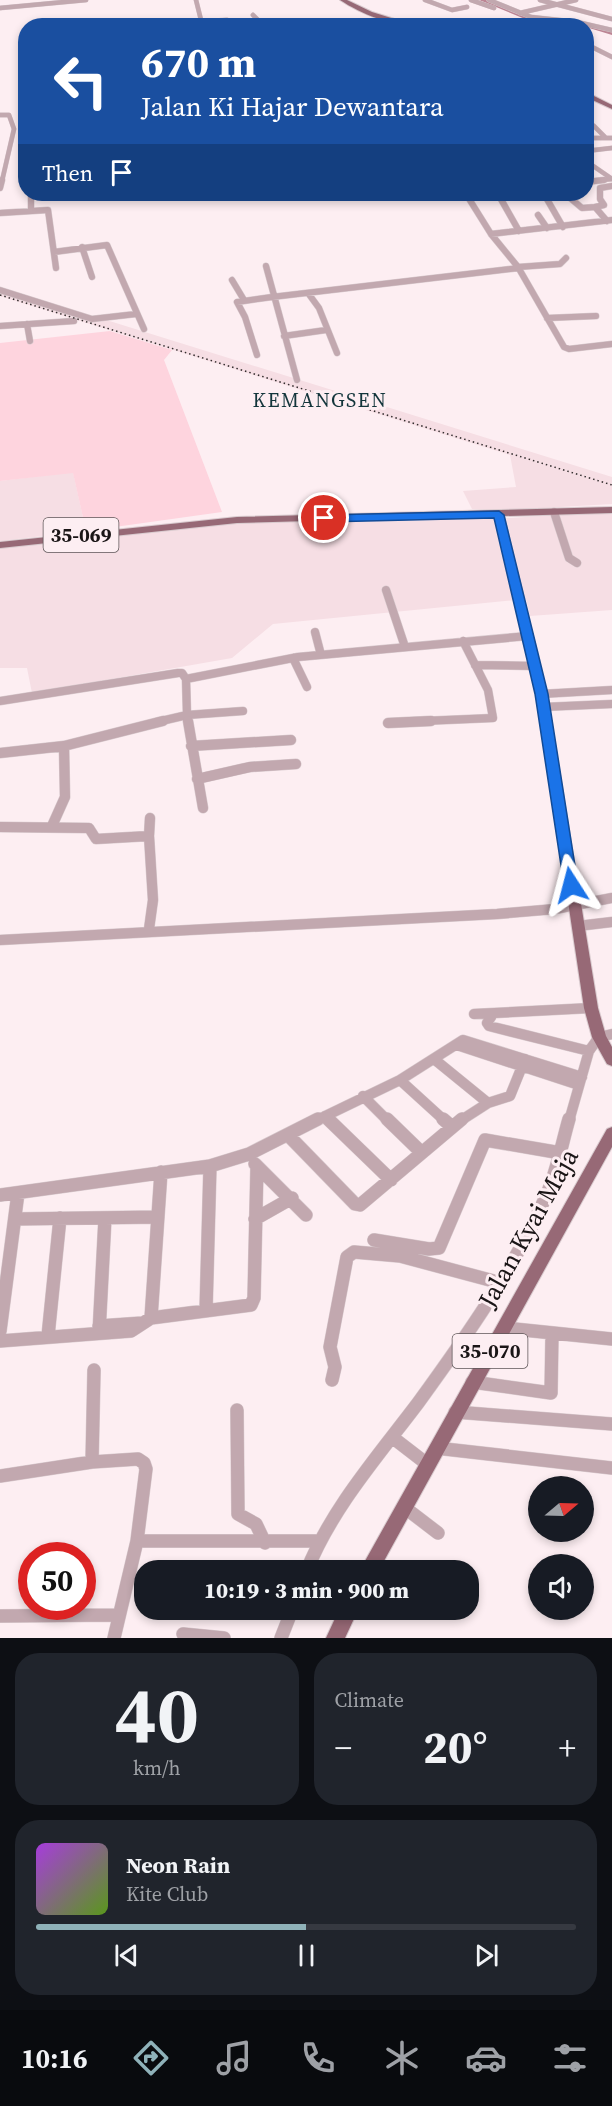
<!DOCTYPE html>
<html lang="en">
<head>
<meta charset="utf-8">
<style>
  body { margin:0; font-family:"Source Serif 4",serif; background:#20242c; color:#f1f3f6; height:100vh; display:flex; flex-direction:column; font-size:22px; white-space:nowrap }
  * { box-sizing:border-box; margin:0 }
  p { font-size:20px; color:#9ea1a6 }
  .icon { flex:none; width:33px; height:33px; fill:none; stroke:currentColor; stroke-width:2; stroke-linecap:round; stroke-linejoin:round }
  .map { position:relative; height:1638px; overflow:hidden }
  .drawer { display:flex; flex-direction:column; gap:15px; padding:15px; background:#0d0f14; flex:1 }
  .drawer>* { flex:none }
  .guide { position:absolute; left:18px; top:18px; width:576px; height:183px; border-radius:24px; box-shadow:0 3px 9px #0003; background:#1a4fa0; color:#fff; overflow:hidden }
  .needle { width:39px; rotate:71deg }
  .tools { position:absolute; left:528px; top:1476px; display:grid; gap:12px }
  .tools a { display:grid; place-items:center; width:66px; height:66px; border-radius:50%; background:#171b24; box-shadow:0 3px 9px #0003; font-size:30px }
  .speed { position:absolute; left:18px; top:1542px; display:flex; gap:12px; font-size:30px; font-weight:700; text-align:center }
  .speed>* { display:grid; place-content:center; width:78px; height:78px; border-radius:50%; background:#171b24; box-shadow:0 3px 9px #0003; line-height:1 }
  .speed .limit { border:9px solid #d22; background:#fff; color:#111 }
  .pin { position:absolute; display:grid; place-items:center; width:51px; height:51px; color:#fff; margin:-26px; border:3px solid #fff; border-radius:50%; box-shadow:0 2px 6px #0007 }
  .me { position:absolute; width:66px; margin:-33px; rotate:351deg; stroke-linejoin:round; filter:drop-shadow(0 0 4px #0008) }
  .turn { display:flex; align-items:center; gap:21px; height:126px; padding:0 24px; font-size:27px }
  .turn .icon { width:78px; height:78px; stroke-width:2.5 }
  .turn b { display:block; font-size:42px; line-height:51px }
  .then { display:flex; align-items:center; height:57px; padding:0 24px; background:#0003; gap:12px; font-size:22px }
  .big { font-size:45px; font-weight:800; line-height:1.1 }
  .drawer .widget { flex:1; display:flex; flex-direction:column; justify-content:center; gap:9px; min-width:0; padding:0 21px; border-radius:24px; background:#20242c }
  .drawer .dial { align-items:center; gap:0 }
  .dial b { font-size:78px; line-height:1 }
  .song { display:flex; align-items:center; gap:18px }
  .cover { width:72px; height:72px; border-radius:9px; background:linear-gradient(135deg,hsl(280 70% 55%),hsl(90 70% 35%)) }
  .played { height:6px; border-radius:3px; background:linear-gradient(90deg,#8fb2b9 50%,#363941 50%) }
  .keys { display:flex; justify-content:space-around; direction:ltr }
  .heat { display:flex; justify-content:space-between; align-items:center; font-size:33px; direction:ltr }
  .drawer .tiles { flex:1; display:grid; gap:15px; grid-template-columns:1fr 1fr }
  .widget:last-child { grid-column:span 2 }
  .trip { position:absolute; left:134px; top:1560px; width:345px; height:60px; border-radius:24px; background:#171b24; box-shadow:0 3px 9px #0003; font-weight:800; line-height:60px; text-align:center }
  .dock { display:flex; height:96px; justify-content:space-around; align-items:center; background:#090b0e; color:#9ea1a6 }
  .dock .icon { width:42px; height:42px }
  .dock .current { color:#8fb2b9 }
  .dock b { font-size:27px; color:#f1f3f6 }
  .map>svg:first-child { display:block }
</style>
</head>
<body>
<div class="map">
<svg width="612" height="1638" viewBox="0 0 612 1638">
  <rect width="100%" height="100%" fill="#fdeef2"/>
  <!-- built -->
  <path fill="#f6dee4" d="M 0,287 L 612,477 L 612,504 L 507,510 L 472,509 L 463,491 L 516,487 L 510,455 L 0,296 Z
    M 73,472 L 86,531 L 0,541 L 0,481 Z
    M 612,511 L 612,610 L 530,616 L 526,599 L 273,624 L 232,658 L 32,693 L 27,668 L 0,668 L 0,548 L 200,526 L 268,521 L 511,518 Z"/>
  <!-- green -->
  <path fill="#fed4de" d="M 110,331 L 172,350 L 164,360 L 222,512 L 86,531 L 73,473 L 0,481 L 0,343 Z"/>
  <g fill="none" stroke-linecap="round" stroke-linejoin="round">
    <!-- river -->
    <path fill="#bc8594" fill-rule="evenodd" d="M 479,0 L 486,0 L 528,17 L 567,22 L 564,24 L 525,19 Z
      M 588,24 L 612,31 L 612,35 L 586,27 L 586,26 Z"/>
    <!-- minor-far4 casing -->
    <g stroke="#d9cbcf" stroke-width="5">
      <path id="minor-far4" d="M 196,0 L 202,24 L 229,24 L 227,20 L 210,21
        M 425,0 L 452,10 L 467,7
        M 471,0 L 494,8
        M 489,0 L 531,17 L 577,22 L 612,30
        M 540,0 L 612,19
        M 0,8 L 86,0
        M 520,13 L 576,0
        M 229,24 L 259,21 L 253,15
        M 391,26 L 408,23
        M 586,44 L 612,57
        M 0,115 L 9,115 L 14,129 L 2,181
        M 594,126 L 605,137
        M 586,138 L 612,138
        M 586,151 L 612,148
        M 586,161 L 612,179
        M 591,181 L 612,179"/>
    </g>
    <!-- minor-far3 casing -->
    <g stroke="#d9cbcf" stroke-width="7">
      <path id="minor-far3" d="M 586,182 L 604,180
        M 0,188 L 2,180
        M 31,194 L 31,210
        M 466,194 L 491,234 L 518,267 L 564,347 L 569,349 L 612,344
        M 498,194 L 519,231
        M 544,194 L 563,227
        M 569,197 L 582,208 L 595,207
        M 0,213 L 48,210 L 56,268
        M 538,215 L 547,228
        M 607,221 L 595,207 L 604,205 L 600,199 L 600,188 L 612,186
        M 491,234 L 612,220
        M 82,247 L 92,277
        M 54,252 L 107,245 L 144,329
        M 266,266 L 297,380
        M 518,267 L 560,264 L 566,258
        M 232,280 L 244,300
        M 0,290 L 92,319 L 136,314
        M 308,293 L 319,308 L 337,353
        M 272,297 L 519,268
        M 547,318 L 596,316
        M 27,324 L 30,341
        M 0,326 L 74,321
        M 284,336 L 326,330
        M 257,355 L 245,317 L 237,302 L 272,297"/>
    </g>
    <!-- minor-far2 casing -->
    <g stroke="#d9cbcf" stroke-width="9">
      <path id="minor-far2" d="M 554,512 L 569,558 L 577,563
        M 386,590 L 405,647
        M 315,632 L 321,655
        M 293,658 L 307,687
        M 475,665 L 535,666
        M 541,694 L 612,690
        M 0,701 L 178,673 L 182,673 L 186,679
        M 543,707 L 612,704
        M 157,722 L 187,715 L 186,679 L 298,657 L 528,636
        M 188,722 L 187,715 L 243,711
        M 399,722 L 493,718 L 488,690 L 463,641"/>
    </g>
    <!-- minor-far1 casing -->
    <g stroke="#d9cbcf" stroke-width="11">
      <path id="minor-far1" d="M 188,721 L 203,808
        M 388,723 L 431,721
        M 191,746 L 291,740
        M 0,753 L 64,746 L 163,721
        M 197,779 L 250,767 L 296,764
        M 52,826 L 65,797 L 64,746
        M 0,827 L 89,828 L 96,839 L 149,836 L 153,900 L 149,929
        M 149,836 L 150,818
        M 578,926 L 612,922
        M 0,940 L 497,914 L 555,909 L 612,898
        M 474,1014 L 591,1008
        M 493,1014 L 487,1023 L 489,1026 L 589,1051
        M 457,1045 L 579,1085
        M 434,1059 L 488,1103
        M 400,1080 L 445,1121
        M 363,1096 L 388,1121
        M 325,1116 L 330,1121
        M 315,1121 L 400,1080 L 463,1040 L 582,1077
        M 460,1121 L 488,1103 L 510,1096 L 525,1059
        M 569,1121 L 589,1051 L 599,1037 L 612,1034"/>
    </g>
    <!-- minor casing -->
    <g stroke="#d9cbcf" stroke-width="14">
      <path id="minor" d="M 328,1119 L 391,1180
        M 387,1119 L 421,1152
        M 443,1119 L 451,1126
        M 288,1135 L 355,1204 L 360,1205 L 462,1119
        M 255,1164 L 306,1215
        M 0,1195 L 210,1166 L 249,1154 L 318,1119
        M 15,1219 L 158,1217
        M 255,1219 L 292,1198
        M 374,1240 L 429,1249 L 439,1248 L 485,1140 L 561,1153
        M 206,1311 L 210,1166
        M 151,1318 L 161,1172
        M 99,1326 L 142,1323
        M 504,1328 L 612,1339
        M 0,1331 L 18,1193
        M 99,1333 L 105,1218
        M 48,1336 L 60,1218
        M 0,1341 L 131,1331 L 151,1318 L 251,1305 L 254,1298 L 257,1166
        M 332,1380 L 335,1367 L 330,1347 L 347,1257 L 354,1252 L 400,1256 L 501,1283
        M 472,1382 L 551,1393 L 552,1334
        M 237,1410 L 238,1514 L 256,1524 L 265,1543
        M 455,1412 L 612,1424
        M 392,1437 L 427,1464
        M 436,1448 L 612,1468
        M 92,1462 L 94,1370
        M 0,1476 L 92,1462 L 138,1459 L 144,1463 L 146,1469 L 137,1541 L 114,1638
        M 404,1507 L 438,1533
        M 137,1541 L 319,1541
        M 307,1570 C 332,1508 378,1456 418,1403 C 466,1337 514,1269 547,1194 C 557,1171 562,1143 569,1119
        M 0,1616 L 119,1615
        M 183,1634 L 224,1638
        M 281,1638 L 292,1610"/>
    </g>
    <!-- major casing -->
    <g stroke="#d9cbcf" stroke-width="2">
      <path id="major" d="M 340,0 L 347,0 L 372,12 L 417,26 C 392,26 361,14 340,0 Z
        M 586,92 L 612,105 L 612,109 L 586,97 Z
        M 612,507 L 612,513 L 504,516 L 547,695 L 598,1008 L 606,1036 L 612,1047 L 612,1066 L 607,1064 L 592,1037 L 584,1008 L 537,695 L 495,516 L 237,523 L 0,548 L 0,542 L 237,517 Z
        M 612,1127 L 612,1147 L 379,1570 L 360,1570 L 607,1129 Z
        M 339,1610 L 358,1610 L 345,1638 L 326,1638 Z"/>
    </g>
    <!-- minor-far4 -->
    <use href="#minor-far4" stroke="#c2a8af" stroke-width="4.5"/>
    <!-- minor-far3 -->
    <use href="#minor-far3" stroke="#c2a8af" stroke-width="6"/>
    <!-- minor-far2 -->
    <use href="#minor-far2" stroke="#c2a8af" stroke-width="8"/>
    <!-- minor-far1 -->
    <use href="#minor-far1" stroke="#c2a8af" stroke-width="10"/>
    <!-- minor -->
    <use href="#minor" stroke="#c2a8af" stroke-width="13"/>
    <!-- major -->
    <use href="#major" fill="#976976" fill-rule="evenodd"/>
    <!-- rail -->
    <path stroke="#322c2d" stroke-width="1.5" stroke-dasharray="1.5 3" stroke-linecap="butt" d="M 0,295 L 612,485"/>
  </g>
  <!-- route -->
  <path fill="#1a73e8" stroke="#114b97" stroke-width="1.5" d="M 499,511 L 504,515 L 548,694 L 578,885 L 571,891 L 564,885 L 535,694 L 494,518 L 324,522 L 319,518 L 324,515 Z"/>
  <g text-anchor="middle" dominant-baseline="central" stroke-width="6" stroke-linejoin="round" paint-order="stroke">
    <!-- far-quarter labels -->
    <g font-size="20" letter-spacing="1.5" fill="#13353b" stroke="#fdeef2">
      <text x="320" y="400">KEMANGSEN</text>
    </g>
    <!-- shield labels -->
    <g fill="#fdeef2" stroke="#5e5658" stroke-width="1.5">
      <rect x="43.5" y="518" width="75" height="34" rx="4.5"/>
      <rect x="452.5" y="1334" width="75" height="34" rx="4.5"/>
    </g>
    <g font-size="20" font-weight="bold" fill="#1a1516">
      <text x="81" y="535">35-069</text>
      <text x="490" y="1351">35-070</text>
    </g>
    <!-- near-street labels -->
    <g font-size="26" fill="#1a1516" stroke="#fdeef2">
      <text transform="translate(528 1228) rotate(-61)">Jalan Kyai Maja</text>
    </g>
  </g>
</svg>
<div class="tools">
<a><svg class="needle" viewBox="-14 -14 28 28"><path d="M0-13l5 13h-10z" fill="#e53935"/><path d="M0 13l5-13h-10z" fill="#9ea1a6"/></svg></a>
<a><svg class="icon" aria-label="sound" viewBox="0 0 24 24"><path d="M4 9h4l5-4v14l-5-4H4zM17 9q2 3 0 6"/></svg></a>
</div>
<div class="speed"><div class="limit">50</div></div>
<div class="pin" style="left:324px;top:518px;background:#d93025"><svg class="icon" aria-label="arrive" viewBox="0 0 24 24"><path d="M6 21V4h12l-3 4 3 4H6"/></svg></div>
<svg class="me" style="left:571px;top:885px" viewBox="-20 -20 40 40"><path d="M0-17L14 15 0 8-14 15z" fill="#1a73e8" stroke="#fff" stroke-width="4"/></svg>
<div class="trip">10:19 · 3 min · 900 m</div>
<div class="guide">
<div class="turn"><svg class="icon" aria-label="left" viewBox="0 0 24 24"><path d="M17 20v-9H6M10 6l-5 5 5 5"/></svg><div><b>670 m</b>Jalan Ki Hajar Dewantara</div></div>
<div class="then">Then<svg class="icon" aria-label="arrive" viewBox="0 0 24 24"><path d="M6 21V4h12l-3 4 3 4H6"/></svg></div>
</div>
</div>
<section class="drawer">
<div class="tiles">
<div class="widget dial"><b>40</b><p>km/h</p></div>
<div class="widget"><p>Climate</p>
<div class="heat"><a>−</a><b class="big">20°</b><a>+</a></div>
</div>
<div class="widget">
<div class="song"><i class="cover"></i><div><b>Neon Rain</b><p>Kite Club</p></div></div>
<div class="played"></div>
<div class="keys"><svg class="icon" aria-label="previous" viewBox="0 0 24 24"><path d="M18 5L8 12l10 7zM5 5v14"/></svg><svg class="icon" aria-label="pause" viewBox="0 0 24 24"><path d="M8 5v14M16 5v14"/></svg><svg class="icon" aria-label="next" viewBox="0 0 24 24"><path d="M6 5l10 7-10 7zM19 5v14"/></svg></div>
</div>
</div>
</section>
<nav class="dock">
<b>10:16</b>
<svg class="icon current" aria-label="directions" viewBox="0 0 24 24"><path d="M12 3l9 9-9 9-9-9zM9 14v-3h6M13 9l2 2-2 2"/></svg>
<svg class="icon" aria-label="music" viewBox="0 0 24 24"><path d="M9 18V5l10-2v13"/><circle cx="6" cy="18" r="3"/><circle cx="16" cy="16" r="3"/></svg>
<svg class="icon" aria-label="phone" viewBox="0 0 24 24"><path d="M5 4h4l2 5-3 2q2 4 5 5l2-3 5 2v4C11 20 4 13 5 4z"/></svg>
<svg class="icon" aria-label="climate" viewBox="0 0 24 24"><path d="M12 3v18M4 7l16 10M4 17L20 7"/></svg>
<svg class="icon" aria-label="car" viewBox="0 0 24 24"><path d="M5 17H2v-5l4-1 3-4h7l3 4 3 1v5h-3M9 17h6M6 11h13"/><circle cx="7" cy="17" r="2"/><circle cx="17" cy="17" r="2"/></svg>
<svg class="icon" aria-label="filters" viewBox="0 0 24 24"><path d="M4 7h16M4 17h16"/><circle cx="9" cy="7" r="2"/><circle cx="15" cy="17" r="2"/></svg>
</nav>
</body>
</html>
